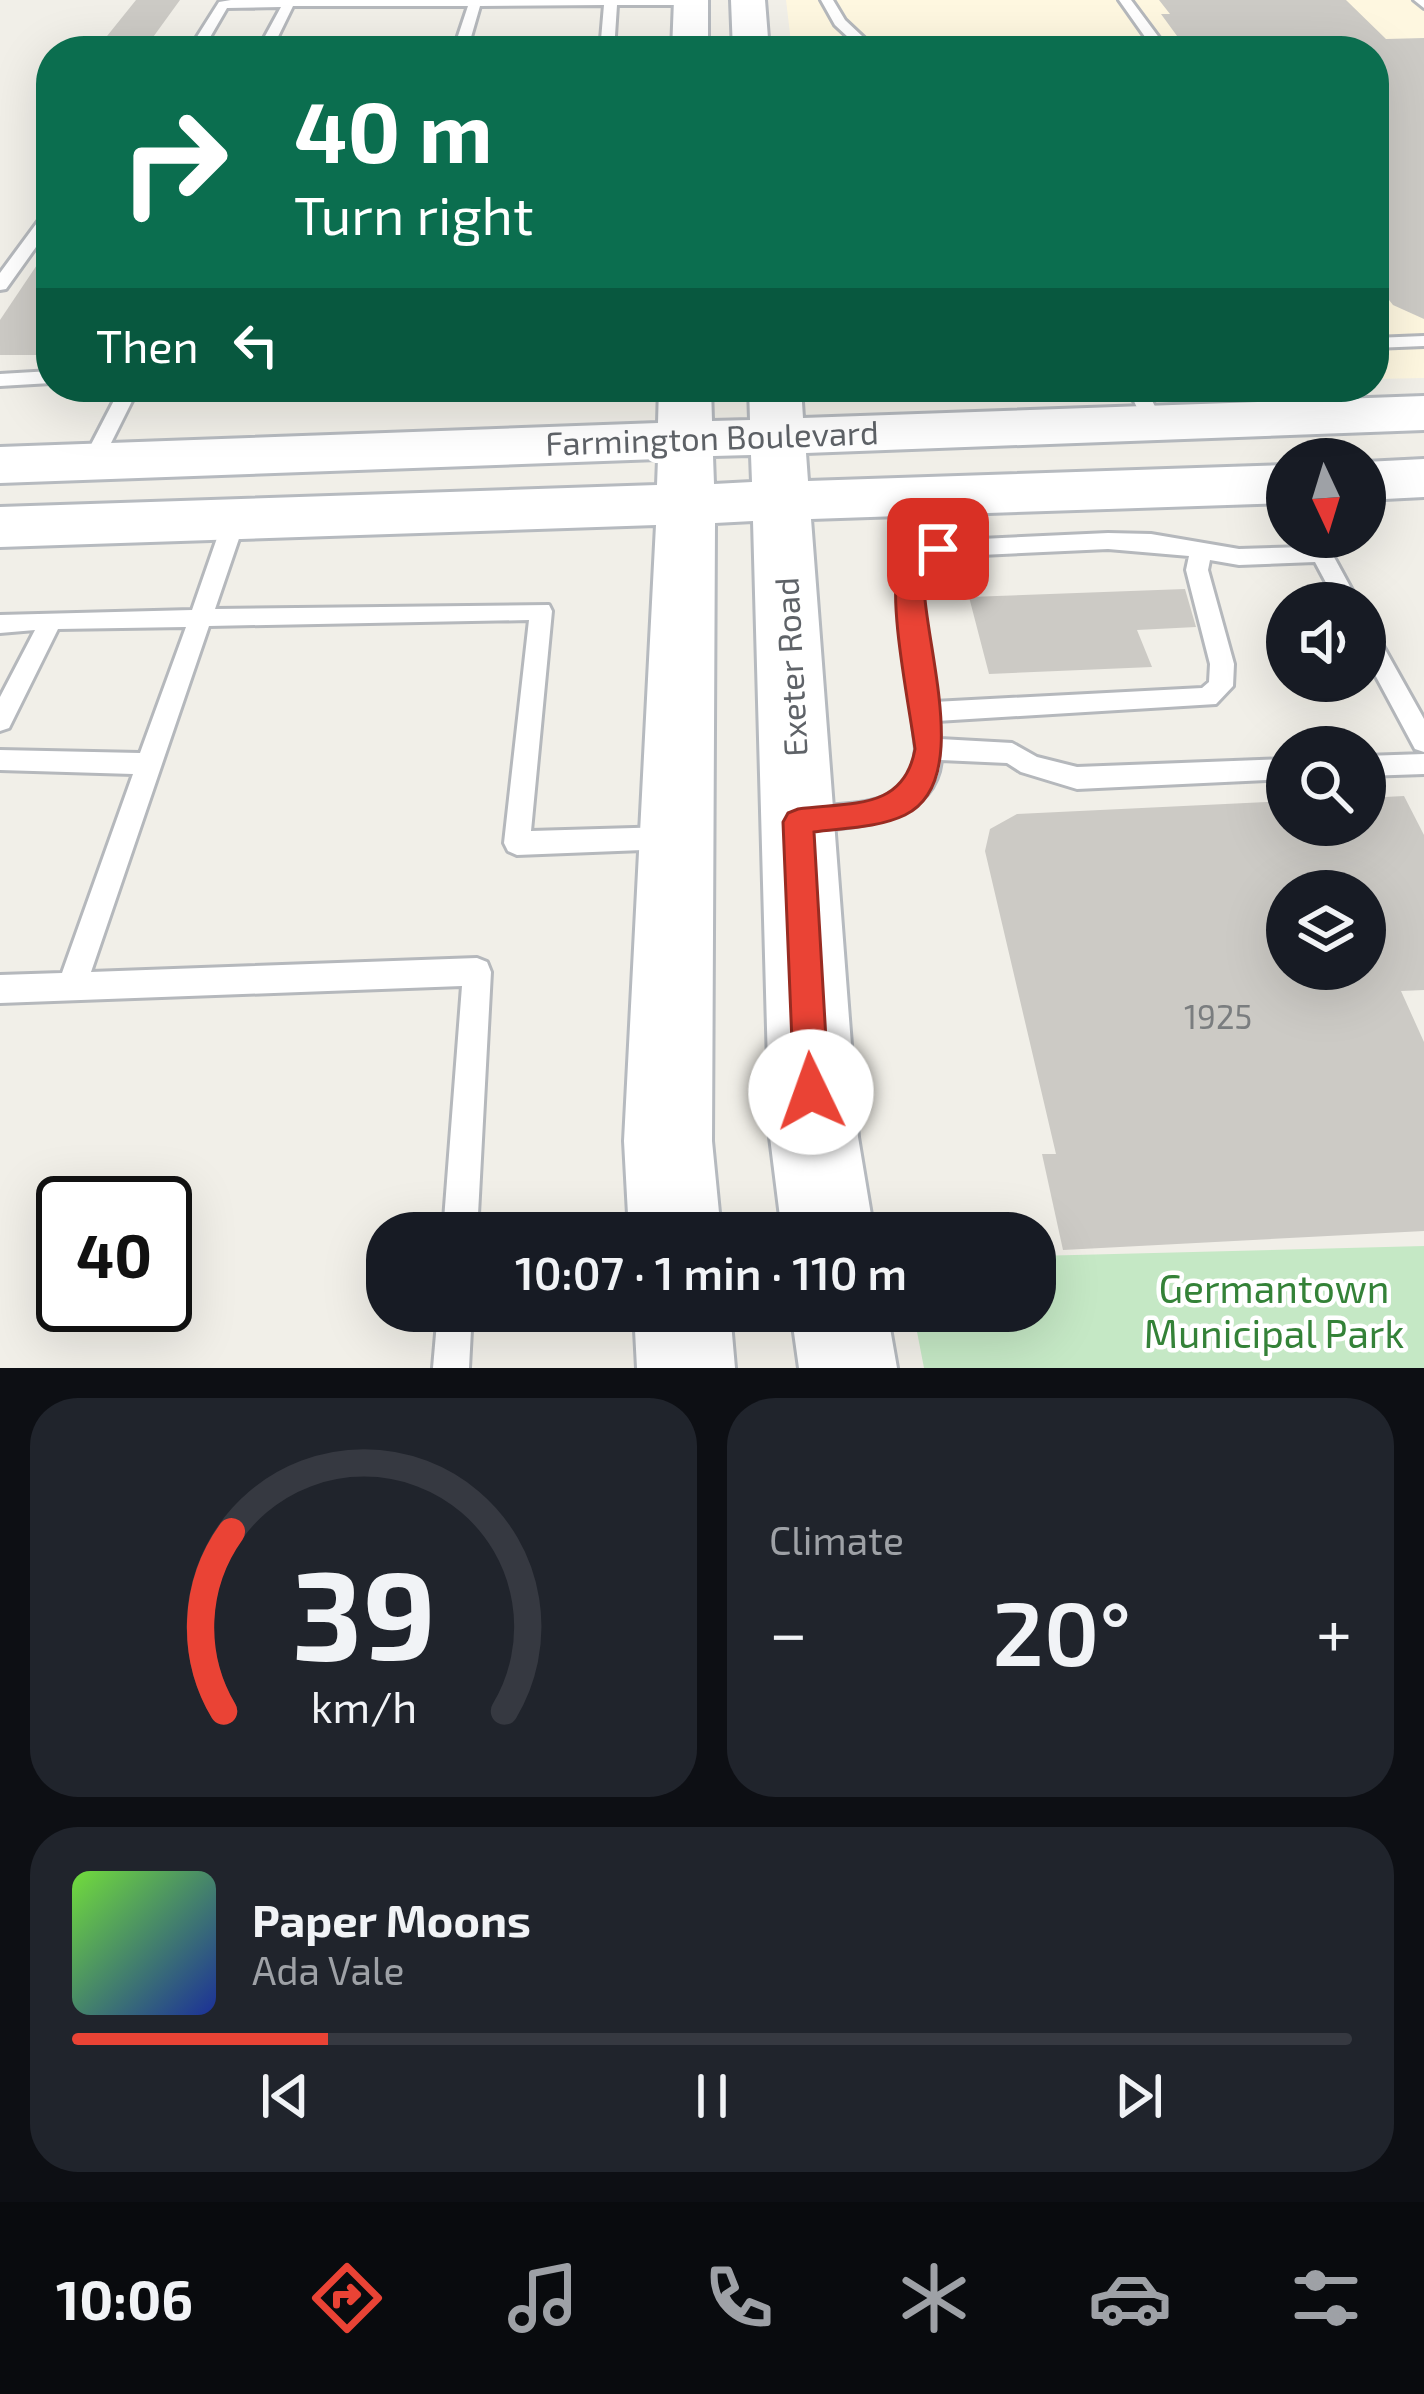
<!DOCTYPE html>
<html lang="en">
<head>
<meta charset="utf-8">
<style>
  body { margin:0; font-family:"Exo 2",sans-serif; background:#20242c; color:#f1f3f6; height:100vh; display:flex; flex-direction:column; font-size:45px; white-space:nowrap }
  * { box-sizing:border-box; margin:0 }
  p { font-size:39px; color:#9ea1a6 }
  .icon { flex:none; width:66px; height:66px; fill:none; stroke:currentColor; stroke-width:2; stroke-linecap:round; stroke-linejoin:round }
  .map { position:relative; height:1368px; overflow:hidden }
  .sheet { display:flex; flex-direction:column; gap:30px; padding:30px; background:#0d0f14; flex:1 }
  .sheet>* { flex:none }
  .hud { position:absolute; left:36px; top:36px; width:1353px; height:366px; border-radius:48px; box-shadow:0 12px 48px #0002; background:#0b6e4f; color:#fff; overflow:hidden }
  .needle { width:78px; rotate:176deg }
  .buttons { position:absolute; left:1266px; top:438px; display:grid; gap:24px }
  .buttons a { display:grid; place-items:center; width:120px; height:120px; border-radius:50%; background:#171b24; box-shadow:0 12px 48px #0002; font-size:60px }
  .speed { position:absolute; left:36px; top:1176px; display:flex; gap:24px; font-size:60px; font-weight:700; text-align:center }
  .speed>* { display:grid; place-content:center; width:156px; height:156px; border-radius:50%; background:#171b24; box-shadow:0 12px 48px #0002; line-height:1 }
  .speed .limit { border:6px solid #111; border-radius:18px; background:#fff; color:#111 }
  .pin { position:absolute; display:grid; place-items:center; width:102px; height:102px; color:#fff; margin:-51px; border-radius:24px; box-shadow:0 6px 18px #0006 }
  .me { position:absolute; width:132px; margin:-66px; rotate:357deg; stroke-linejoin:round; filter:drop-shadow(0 0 9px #0008) }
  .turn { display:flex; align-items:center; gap:42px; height:252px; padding:0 60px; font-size:54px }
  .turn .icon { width:156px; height:156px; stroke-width:2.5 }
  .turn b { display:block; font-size:84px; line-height:102px }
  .then { display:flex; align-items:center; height:114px; padding:0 60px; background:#0003; gap:24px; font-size:45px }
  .big { font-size:90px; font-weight:600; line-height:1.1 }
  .sheet .widget { flex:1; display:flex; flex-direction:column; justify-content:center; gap:18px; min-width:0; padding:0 42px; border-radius:48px; background:#20242c }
  .sheet .dial { align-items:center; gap:0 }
  .dial svg { height:312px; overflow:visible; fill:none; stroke:#363941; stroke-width:7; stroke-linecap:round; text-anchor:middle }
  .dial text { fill:#f1f3f6; stroke:none }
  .song { display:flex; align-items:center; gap:36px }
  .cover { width:144px; height:144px; border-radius:18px; background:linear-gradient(135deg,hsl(100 70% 55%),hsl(230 70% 35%)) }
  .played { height:12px; border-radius:6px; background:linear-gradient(90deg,#ea4335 20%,#363941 20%) }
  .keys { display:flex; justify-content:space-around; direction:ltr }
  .heat { display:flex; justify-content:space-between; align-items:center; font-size:66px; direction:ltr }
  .sheet .tiles { flex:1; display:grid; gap:30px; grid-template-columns:1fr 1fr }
  .widget:last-child { grid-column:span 2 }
  .trip { position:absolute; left:366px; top:1212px; width:690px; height:120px; border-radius:48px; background:#171b24; box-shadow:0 12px 48px #0002; font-weight:600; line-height:120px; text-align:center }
  .menu { display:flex; height:192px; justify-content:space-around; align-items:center; background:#090b0e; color:#9ea1a6 }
  .menu .icon { width:84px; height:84px }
  .menu .active { color:#ea4335 }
  .menu b { font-size:54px; color:#f1f3f6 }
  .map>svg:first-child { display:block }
</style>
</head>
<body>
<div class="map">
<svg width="1424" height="1368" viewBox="0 0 1424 1368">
  <rect width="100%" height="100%" fill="#f1efe8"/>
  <!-- commercial -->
  <path fill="#fef7e0" d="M 786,0 L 1424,0 L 1424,378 L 1374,379 L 1374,51 L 792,51 Z"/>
  <!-- green -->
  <path fill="#c5e8c5" d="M 1424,1246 L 1424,1368 L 924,1368 L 913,1311 L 1035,1311 L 1035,1256 Z"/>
  <!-- building -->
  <path fill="#cccac5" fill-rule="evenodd" d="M 136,0 L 180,0 L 143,51 L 95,51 Z
    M 1159,0 L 1346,0 L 1386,39 L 1424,38 L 1424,319 L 1393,305 L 1374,281 L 1374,51 L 1188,51 L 1161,14 L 1170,14 Z
    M 51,244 L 51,355 L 0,355 L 0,320 Z
    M 1185,589 L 1196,627 L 1137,630 L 1152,667 L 989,674 L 969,597 Z
    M 1404,796 L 1424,835 L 1424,990 L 1401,991 L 1424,1042 L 1424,1231 L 1063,1250 L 1042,1154 L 1056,1154 L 985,851 L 990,829 L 1017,814 L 1287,801 L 1287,825 L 1365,825 L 1365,798 ZM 1287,891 L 1365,891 L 1365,969 L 1287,969 Z"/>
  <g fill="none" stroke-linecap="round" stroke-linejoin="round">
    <!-- lane casing -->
    <g stroke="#b5b8bc" stroke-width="6">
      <path id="lane" d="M 231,0 L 697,0 L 697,1 L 691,5 L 617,5 L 614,51 L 600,51 L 604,5 L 480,6 L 467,51 L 453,51 L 468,6 L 293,6 L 271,51 L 257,51 L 281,7 L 227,8 L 202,51 L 188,51 L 219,2 Z
        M 821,0 L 833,0 L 845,20 L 878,51 L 863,51 L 835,25 Z
        M 1119,0 L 1131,0 L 1169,51 L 1155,51 Z
        M 1414,0 L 1424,0 L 1424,8 Z
        M 51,210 L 51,226 L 6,289 L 0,290 L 0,273 L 45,212 Z
        M 1424,336 L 1424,346 L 1374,348 L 1374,338 Z
        M 51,371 L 51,383 L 0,386 L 0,374 Z
        M 121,387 L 139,387 L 98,469 L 84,469 L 81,464 Z
        M 1127,387 L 1145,387 L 1164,424 L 1161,428 L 1147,428 Z
        M 235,511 L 246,518 L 215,609 L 549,605 L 552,611 L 531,831 L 668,827 L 677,830 L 681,838 L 677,846 L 668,849 L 517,855 L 508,851 L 504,843 L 529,620 L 209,626 L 91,972 L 477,958 L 487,962 L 491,972 L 477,1233 L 443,1233 L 462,986 L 0,1003 L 0,975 L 62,973 L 133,774 L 0,770 L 0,750 L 140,753 L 186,627 L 58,629 L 9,728 L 0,731 L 0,697 L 35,630 L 0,633 L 0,615 L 192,610 L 224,518 Z
        M 1108,533 L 1151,534 L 1239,549 L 1307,547 L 1301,537 L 1323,537 L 1359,603 L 1337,603 L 1315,562 L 1239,565 L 1210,560 L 1208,570 L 1234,664 L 1233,686 L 1216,704 L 937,721 L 940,739 L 1012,743 L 1037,757 L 1077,767 L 1287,759 L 1287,779 L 1077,789 L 1021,772 L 1007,763 L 941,760 C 935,825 851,827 801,832 L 792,829 L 788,821 L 792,813 C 840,796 909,820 916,749 L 898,598 L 900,577 L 912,552 L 938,541 ZM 1108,549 L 1189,556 L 1186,570 L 1210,664 L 1209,682 L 1202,688 L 934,702 L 921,598 L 927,563 L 939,557 Z
        M 1365,625 L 1373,628 L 1424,719 L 1424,752 L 1415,749 L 1365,656 Z
        M 1424,754 L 1424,774 L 1365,776 L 1365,756 Z
        M 438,1311 L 472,1311 L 469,1368 L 433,1368 Z"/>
    </g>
    <!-- secondary casing -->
    <g stroke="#b6babf" stroke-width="6">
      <path id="secondary" d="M 674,0 L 708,0 L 708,51 L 672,51 Z
        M 731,0 L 765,0 L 769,51 L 733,51 Z
        M 659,387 L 711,387 L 712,421 L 750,420 L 749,387 L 801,387 L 803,418 L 1424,396 L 1424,430 L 806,453 L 808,481 L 1287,465 L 1287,503 L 811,519 L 858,1137 L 874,1233 L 782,1233 L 770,1137 L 753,521 L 715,523 L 712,1141 L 721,1233 L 629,1233 L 624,1141 L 656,525 L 0,547 L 0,507 L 657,485 L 658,459 L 0,483 L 0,447 L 658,423 ZM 751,455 L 752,482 L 714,484 L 713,456 Z
        M 1424,459 L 1424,497 L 1365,500 L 1365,462 Z
        M 634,1311 L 730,1311 L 735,1368 L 637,1368 Z
        M 791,1311 L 887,1311 L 897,1368 L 799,1368 Z"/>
    </g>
    <!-- lane -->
    <use href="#lane" fill="#fff" fill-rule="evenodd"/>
    <!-- secondary -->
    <use href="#secondary" fill="#fff" fill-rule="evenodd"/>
  </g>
  <!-- route -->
  <path fill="#ea4335" stroke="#982c22" stroke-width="3" d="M 938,540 L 950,549 L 924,569 C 919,633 977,780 905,815 C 878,828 844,828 814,832 L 829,1092 L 824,1104 L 811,1110 L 799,1104 L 794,1092 L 783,822 L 788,813 L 798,809 C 850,802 904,811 915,749 C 910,710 887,598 899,566 C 906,549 922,545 938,540 Z"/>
  <g text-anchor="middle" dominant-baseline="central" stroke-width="9" stroke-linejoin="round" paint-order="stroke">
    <!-- street labels -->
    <g font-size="33" fill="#5f6368" stroke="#fff">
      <text transform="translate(712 437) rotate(-2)">Farmington Boulevard</text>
      <text transform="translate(790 667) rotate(-93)">Exeter Road</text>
    </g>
    <!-- near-number labels -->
    <g font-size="33" fill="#7a7d7f">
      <text x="1218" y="1016">1925</text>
    </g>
    <!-- near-park labels -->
    <g font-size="39" fill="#348238" stroke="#fff">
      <text x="1274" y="1287">Germantown<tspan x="1274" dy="45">Municipal Park</tspan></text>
    </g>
  </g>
</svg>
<div class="buttons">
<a><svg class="needle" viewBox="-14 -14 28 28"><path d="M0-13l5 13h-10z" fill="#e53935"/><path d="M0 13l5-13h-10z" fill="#9ea1a6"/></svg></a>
<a><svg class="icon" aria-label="sound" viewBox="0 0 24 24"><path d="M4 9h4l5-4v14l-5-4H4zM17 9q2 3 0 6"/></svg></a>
<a><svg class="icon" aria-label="search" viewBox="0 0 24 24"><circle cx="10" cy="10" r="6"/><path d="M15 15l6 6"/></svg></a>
<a><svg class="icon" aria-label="layers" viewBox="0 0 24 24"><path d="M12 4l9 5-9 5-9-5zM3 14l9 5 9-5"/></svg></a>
</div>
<div class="speed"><div class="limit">40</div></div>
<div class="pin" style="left:938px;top:549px;background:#d93025"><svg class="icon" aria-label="arrive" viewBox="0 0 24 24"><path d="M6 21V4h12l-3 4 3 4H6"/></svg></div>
<svg class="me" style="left:811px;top:1092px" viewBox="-20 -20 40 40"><circle r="19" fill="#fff"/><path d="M0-13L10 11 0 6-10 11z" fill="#ea4335"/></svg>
<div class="trip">10:07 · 1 min · 110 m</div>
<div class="hud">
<div class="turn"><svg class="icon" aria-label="right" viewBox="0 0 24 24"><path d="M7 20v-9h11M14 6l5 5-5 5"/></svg><div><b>40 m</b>Turn right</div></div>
<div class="then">Then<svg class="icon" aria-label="left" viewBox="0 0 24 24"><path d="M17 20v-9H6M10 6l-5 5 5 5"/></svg></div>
</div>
</div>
<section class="sheet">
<div class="tiles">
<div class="widget dial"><svg viewBox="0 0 100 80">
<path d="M14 69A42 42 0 1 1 86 69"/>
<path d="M14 69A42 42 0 0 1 16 23" stroke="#ea4335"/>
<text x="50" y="56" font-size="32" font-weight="700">39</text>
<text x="50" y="72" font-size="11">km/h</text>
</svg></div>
<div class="widget"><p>Climate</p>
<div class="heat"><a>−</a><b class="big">20°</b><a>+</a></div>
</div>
<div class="widget">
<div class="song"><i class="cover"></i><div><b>Paper Moons</b><p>Ada Vale</p></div></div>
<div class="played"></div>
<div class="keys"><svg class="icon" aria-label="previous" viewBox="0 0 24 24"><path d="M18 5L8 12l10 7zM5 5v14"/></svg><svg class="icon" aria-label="pause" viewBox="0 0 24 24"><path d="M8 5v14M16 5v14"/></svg><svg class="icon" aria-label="next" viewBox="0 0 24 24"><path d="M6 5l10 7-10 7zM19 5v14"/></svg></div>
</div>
</div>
</section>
<nav class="menu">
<b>10:06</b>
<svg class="icon active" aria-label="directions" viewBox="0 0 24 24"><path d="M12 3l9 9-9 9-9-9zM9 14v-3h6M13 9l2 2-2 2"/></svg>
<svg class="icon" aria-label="music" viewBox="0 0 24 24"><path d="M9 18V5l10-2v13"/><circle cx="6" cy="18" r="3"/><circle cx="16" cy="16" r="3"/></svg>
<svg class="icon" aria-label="phone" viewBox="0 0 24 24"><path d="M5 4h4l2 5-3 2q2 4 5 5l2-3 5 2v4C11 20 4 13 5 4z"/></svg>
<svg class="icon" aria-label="climate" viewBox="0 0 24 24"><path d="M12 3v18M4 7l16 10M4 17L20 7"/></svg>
<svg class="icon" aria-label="car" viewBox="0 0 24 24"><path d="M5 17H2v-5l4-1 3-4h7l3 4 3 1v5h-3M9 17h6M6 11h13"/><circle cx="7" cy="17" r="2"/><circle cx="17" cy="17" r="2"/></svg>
<svg class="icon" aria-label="filters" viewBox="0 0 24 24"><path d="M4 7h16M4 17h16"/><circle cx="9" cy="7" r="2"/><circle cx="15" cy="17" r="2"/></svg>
</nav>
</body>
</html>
